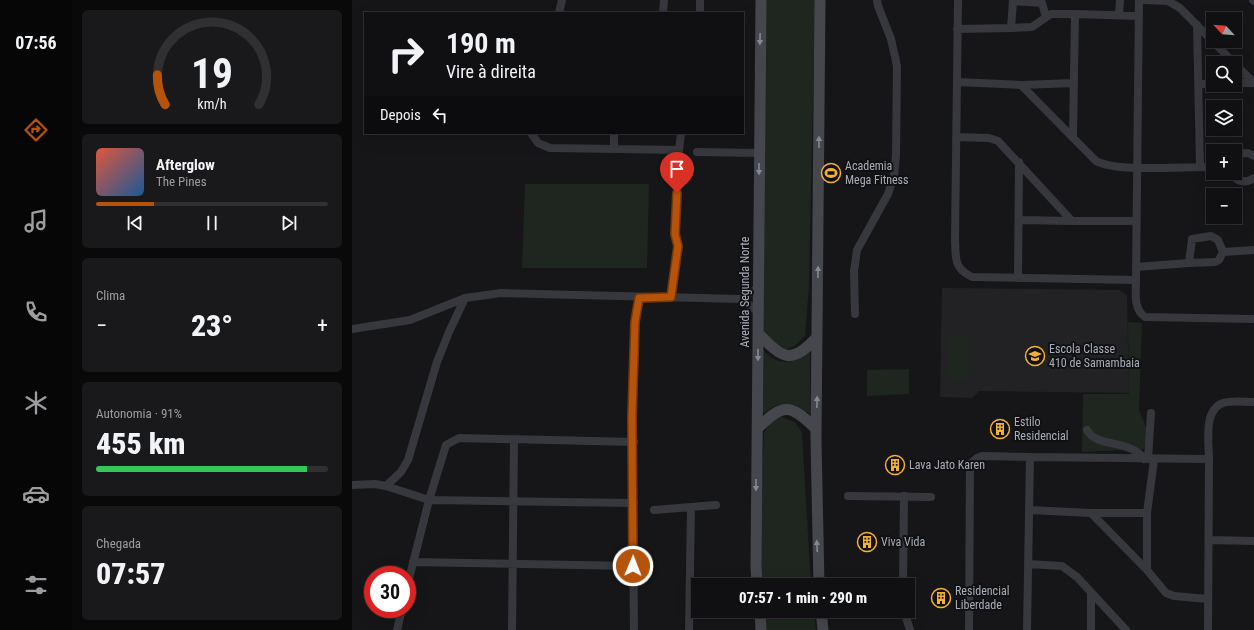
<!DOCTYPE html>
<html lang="pt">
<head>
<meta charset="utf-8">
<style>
  body { margin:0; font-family:"Roboto Condensed",sans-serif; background:#19191b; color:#f1f3f6; height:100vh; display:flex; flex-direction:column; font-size:15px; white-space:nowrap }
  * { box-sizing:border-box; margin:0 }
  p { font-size:13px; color:#9c9d9f }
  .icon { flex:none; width:22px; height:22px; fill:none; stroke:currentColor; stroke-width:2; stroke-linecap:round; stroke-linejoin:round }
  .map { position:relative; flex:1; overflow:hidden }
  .drawer { display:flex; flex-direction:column; gap:10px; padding:10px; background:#09090a; width:280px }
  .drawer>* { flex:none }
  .banner { position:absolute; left:12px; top:12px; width:380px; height:122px; border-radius:0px; box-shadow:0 4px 16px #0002,0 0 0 1px #303032; background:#101012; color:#f1f3f6; overflow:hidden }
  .needle { width:26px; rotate:296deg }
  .buttons { position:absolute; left:854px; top:12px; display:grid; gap:8px }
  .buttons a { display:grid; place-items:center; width:36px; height:36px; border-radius:0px; background:#101012; box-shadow:0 4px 16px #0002,0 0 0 1px #303032; font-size:20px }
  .speed { position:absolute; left:12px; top:566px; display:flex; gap:8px; font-size:20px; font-weight:700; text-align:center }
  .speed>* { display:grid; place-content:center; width:52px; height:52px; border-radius:50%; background:#101012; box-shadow:0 4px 16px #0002,0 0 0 1px #303032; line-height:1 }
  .speed .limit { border:6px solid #d22; background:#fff; color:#111 }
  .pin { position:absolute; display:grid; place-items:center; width:34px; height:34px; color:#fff; margin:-41px -17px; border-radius:50% 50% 50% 0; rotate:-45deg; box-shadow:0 0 4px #0007 }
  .pin .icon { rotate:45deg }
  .me { position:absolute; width:44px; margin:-22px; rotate:1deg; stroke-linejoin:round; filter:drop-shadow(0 0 3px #0008) }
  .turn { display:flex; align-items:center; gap:14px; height:84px; padding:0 16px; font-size:18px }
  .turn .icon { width:52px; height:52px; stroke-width:2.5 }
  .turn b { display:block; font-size:28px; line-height:34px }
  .then { display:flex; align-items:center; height:38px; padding:0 16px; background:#0003; gap:8px; font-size:15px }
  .big { font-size:30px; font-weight:800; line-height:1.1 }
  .drawer .widget { flex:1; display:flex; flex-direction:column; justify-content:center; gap:6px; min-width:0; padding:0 14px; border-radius:6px; background:#19191b }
  .drawer .dial { align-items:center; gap:0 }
  .dial svg { height:104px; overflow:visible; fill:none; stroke:#303032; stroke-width:7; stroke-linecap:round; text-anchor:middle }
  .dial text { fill:#f1f3f6; stroke:none }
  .song { display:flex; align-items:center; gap:12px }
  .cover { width:48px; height:48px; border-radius:6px; background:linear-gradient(135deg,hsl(10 70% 55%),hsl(210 70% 35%)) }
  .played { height:4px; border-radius:2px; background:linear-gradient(90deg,#b45309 25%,#303032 25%) }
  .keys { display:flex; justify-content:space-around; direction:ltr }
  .heat { display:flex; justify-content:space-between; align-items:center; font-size:22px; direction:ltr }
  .charge { height:6px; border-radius:3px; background:linear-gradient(90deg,#34c759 91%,#303032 0) }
  .trip { position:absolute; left:339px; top:578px; width:224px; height:40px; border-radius:0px; background:#101012; box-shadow:0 4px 16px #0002,0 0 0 1px #303032; font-weight:800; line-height:40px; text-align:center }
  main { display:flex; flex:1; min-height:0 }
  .tab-bar { display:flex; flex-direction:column; width:72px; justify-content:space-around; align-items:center; background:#060607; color:#9c9d9f }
  .tab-bar .icon { width:28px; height:28px }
  .tab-bar .on { color:#b45309 }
  .tab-bar b { font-size:18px; color:#f1f3f6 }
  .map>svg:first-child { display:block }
</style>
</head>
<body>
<main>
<nav class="tab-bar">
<b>07:56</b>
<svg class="icon on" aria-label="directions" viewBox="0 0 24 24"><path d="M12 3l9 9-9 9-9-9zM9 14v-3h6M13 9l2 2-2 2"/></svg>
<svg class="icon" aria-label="music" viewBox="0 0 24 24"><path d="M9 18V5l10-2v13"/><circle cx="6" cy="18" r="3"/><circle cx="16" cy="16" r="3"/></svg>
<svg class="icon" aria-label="phone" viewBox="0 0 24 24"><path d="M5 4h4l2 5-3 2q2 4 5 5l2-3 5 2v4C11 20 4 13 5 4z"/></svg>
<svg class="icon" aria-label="climate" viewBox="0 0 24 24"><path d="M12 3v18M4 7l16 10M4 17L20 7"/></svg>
<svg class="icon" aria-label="car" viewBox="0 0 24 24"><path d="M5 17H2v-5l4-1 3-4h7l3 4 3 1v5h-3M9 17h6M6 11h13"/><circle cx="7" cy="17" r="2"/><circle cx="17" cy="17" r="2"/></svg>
<svg class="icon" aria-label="filters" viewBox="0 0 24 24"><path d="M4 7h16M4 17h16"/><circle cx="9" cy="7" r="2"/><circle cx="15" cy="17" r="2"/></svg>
</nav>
<section class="drawer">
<div class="widget dial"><svg viewBox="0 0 100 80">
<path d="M14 69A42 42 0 1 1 86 69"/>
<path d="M14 69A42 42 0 0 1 8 46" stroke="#b45309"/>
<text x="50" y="56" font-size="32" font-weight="700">19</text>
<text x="50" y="72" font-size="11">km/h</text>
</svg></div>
<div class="widget">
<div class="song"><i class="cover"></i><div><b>Afterglow</b><p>The Pines</p></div></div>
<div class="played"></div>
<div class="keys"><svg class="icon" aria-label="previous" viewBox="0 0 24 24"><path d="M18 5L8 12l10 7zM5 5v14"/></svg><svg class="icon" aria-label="pause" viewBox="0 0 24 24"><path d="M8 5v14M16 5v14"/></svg><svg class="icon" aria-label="next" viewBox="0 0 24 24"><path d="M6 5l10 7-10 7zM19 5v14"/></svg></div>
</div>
<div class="widget"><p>Clima</p>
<div class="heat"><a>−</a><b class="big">23°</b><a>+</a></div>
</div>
<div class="widget"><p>Autonomia · 91%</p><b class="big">455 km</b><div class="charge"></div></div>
<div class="widget"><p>Chegada</p><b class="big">07:57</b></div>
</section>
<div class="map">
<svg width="902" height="630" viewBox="0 0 902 630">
  <rect width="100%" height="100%" fill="#161618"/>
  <!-- built -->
  <path fill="#222225" d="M 590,288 L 767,290 L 775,295 L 777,393 L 627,391 L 620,398 L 588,397 Z"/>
  <!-- green -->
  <path fill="#1e261f" d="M 411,0 L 463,0 L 457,286 L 453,336 L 443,346 L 431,350 L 409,332 Z
    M 173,184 L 297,184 L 295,268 L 170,268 Z
    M 776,322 L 790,323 L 787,410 L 795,430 L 792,449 L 730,452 L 731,394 L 777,394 Z
    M 595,337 L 618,337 L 617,380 L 595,379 Z
    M 410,349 C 426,367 438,364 458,352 L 458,414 C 439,402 428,399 410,415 Z
    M 557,369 L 557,394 L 515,396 L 515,370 Z
    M 429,417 L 443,422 L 450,432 L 459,585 L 408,585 L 406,565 L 412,433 L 418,423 Z
    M 410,611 L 462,611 L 464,630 L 412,630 Z"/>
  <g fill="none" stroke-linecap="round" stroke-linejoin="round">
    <!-- street -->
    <path stroke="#37383d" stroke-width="8" d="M 348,0 L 348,13
      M 606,0 L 603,239 C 604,257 601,268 620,277 L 784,280 C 784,292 781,309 793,317 L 902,319
      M 792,0 L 816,1 L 828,8 L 882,63
      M 901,0 L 902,1
      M 207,13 L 210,0
      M 311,13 L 312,0
      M 767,14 L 768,0
      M 694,17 L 690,3 L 661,1 L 659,28 L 680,27 L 699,14 L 723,14
      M 845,25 L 848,167
      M 605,29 L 659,28
      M 883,64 L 902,83
      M 605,82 L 669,85 L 744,161 C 766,173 833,166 861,167
      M 883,83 L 902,83
      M 847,84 L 861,84
      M 669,85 L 722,83
      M 179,133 L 186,143 L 198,148 L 327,150
      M 262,133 L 262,148
      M 604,137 L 637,138 L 646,141 L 720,221 L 783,221
      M 721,137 L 723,14 L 787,16
      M 345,152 L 407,153
      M 883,157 C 890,152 895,152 902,156
      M 879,173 C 885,182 893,184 902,178
      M 668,220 L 720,221
      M 859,236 L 866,240 L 871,252 L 867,260 L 863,262 L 837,263 L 840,239 Z
      M 871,252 L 902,250
      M 784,267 L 837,263
      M 666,278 L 667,162
      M 784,280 L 787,0
      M 319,297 L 326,246 L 323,234 L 327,150 L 329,133
      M 389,299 L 406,288
      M 503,314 L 502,271 L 505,250 L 536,194 L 542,176 L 544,155 L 545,66 L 539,39 L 526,6 L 525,0
      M 0,329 L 58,320 L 113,298 L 149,293 L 389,299 L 405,311
      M 735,430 C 744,448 779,439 792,459
      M 796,459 L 799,413
      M 0,485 L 23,484 L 34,486 L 77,500 L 282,503
      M 34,486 L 49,472 L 56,460 L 85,362 L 97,332 L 113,298
      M 496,496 L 579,497
      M 302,510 L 364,505
      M 677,510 L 739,513 L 795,570 L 814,593 L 822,596 L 856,599
      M 739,513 L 795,513
      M 857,540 L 902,541
      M 61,562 L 281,566
      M 676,564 L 710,566 L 725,577 L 774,630
      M 795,570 L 795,513 L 802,460
      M 551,585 L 552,496
      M 55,587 L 77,500 L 94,445 L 107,438 L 282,442
      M 552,611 L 558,630
      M 45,630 L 50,609
      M 160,630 L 162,440
      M 282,630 L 280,415 L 283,322 L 287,298
      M 337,630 L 339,507
      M 617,630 L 618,464 L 625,458 L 630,456 L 678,457
      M 675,630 L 678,457 L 857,459 C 857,442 851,410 871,403 C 880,400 893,402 902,402
      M 739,630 L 739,594
      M 856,630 L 857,459"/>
    <!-- secondary -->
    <path stroke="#45474d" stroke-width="11" d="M 406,333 C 430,358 439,366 465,337
      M 405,429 C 431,403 438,403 464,429
      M 405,585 L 404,566 L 409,0
      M 467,585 L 464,439 L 468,0
      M 408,611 L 409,630
      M 469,611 L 471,630"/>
  </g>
  <!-- one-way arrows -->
  <defs><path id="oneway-solid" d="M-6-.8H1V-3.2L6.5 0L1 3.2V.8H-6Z"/></defs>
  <g fill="#858993">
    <use href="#oneway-solid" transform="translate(408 39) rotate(91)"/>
    <use href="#oneway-solid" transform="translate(467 142) rotate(-90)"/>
    <use href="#oneway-solid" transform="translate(407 169) rotate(90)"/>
    <use href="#oneway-solid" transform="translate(466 272) rotate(-89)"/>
    <use href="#oneway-solid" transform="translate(406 355) rotate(90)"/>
    <use href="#oneway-solid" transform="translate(465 402) rotate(-89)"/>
    <use href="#oneway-solid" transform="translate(404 485) rotate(90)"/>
    <use href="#oneway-solid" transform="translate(465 546) rotate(-93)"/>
  </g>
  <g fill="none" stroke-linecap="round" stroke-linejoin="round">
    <!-- route casing -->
    <g stroke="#753606" stroke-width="10">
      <path id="route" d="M 281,566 L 280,416 L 283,322 L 287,298 L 319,297 L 326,246 L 323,234 L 325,193"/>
    </g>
    <!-- route -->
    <use href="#route" stroke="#b45309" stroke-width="7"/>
  </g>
  <!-- icons -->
  <defs>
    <g id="stadium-ring" transform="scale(1)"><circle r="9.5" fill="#111113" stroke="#f2b134" stroke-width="1.5"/><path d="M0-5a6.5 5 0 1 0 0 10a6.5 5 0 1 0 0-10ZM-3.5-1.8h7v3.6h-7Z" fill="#f2b134"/></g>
    <g id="school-ring" transform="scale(1)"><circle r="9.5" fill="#111113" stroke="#f2b134" stroke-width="1.5"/><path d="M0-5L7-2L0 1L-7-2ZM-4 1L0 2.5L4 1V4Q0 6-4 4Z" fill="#f2b134"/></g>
    <g id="building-ring" transform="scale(1)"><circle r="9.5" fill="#111113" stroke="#f2b134" stroke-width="1.5"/><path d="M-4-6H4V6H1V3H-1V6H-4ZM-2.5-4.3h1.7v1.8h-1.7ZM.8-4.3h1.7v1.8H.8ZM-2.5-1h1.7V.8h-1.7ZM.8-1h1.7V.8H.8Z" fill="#f2b134"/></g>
  </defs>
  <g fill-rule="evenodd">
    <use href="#stadium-ring" x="479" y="173"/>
    <use href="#school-ring" x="683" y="356"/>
    <use href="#building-ring" x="648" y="429"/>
    <use href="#building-ring" x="543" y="465"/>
    <use href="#building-ring" x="515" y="542"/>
    <use href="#building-ring" x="589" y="598"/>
  </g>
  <g text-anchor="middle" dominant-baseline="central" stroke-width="4" stroke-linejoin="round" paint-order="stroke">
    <!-- poi labels -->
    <g font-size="12" fill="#a8adb8" stroke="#111113" text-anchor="start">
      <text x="493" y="166">Academia<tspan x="493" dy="14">Mega Fitness</tspan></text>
      <text x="697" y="349">Escola Classe<tspan x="697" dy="14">410 de Samambaia</tspan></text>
      <text x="662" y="422">Estilo<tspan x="662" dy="14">Residencial</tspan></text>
      <text x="557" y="465">Lava Jato Karen</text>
      <text x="529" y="542">Viva Vida</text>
      <text x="603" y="591">Residencial<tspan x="603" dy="14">Liberdade</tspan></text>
    </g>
    <!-- street labels -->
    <g font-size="12" fill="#a8adb8" stroke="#111113">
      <text transform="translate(393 292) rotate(-90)">Avenida Segunda Norte</text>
    </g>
  </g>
</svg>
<div class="buttons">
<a><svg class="needle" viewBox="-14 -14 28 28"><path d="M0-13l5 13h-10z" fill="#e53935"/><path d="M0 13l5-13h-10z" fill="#9c9d9f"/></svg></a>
<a><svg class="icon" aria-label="search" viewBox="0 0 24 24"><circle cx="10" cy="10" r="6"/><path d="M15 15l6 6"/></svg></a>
<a><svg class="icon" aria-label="layers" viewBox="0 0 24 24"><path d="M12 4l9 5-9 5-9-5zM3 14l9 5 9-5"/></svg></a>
<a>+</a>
<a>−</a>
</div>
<div class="speed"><div class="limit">30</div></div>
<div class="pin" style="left:325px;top:193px;background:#d93025"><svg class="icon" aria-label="arrive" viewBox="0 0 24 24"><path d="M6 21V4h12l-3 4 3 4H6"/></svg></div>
<svg class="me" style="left:281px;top:566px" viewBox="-20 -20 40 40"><circle r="17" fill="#b45309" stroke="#fff" stroke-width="3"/><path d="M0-11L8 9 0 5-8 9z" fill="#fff"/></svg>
<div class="trip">07:57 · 1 min · 290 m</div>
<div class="banner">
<div class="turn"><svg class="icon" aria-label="right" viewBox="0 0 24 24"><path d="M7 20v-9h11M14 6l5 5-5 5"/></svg><div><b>190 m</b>Vire à direita</div></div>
<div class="then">Depois<svg class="icon" aria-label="left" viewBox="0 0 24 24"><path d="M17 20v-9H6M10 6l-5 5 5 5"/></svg></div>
</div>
</div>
</main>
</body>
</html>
